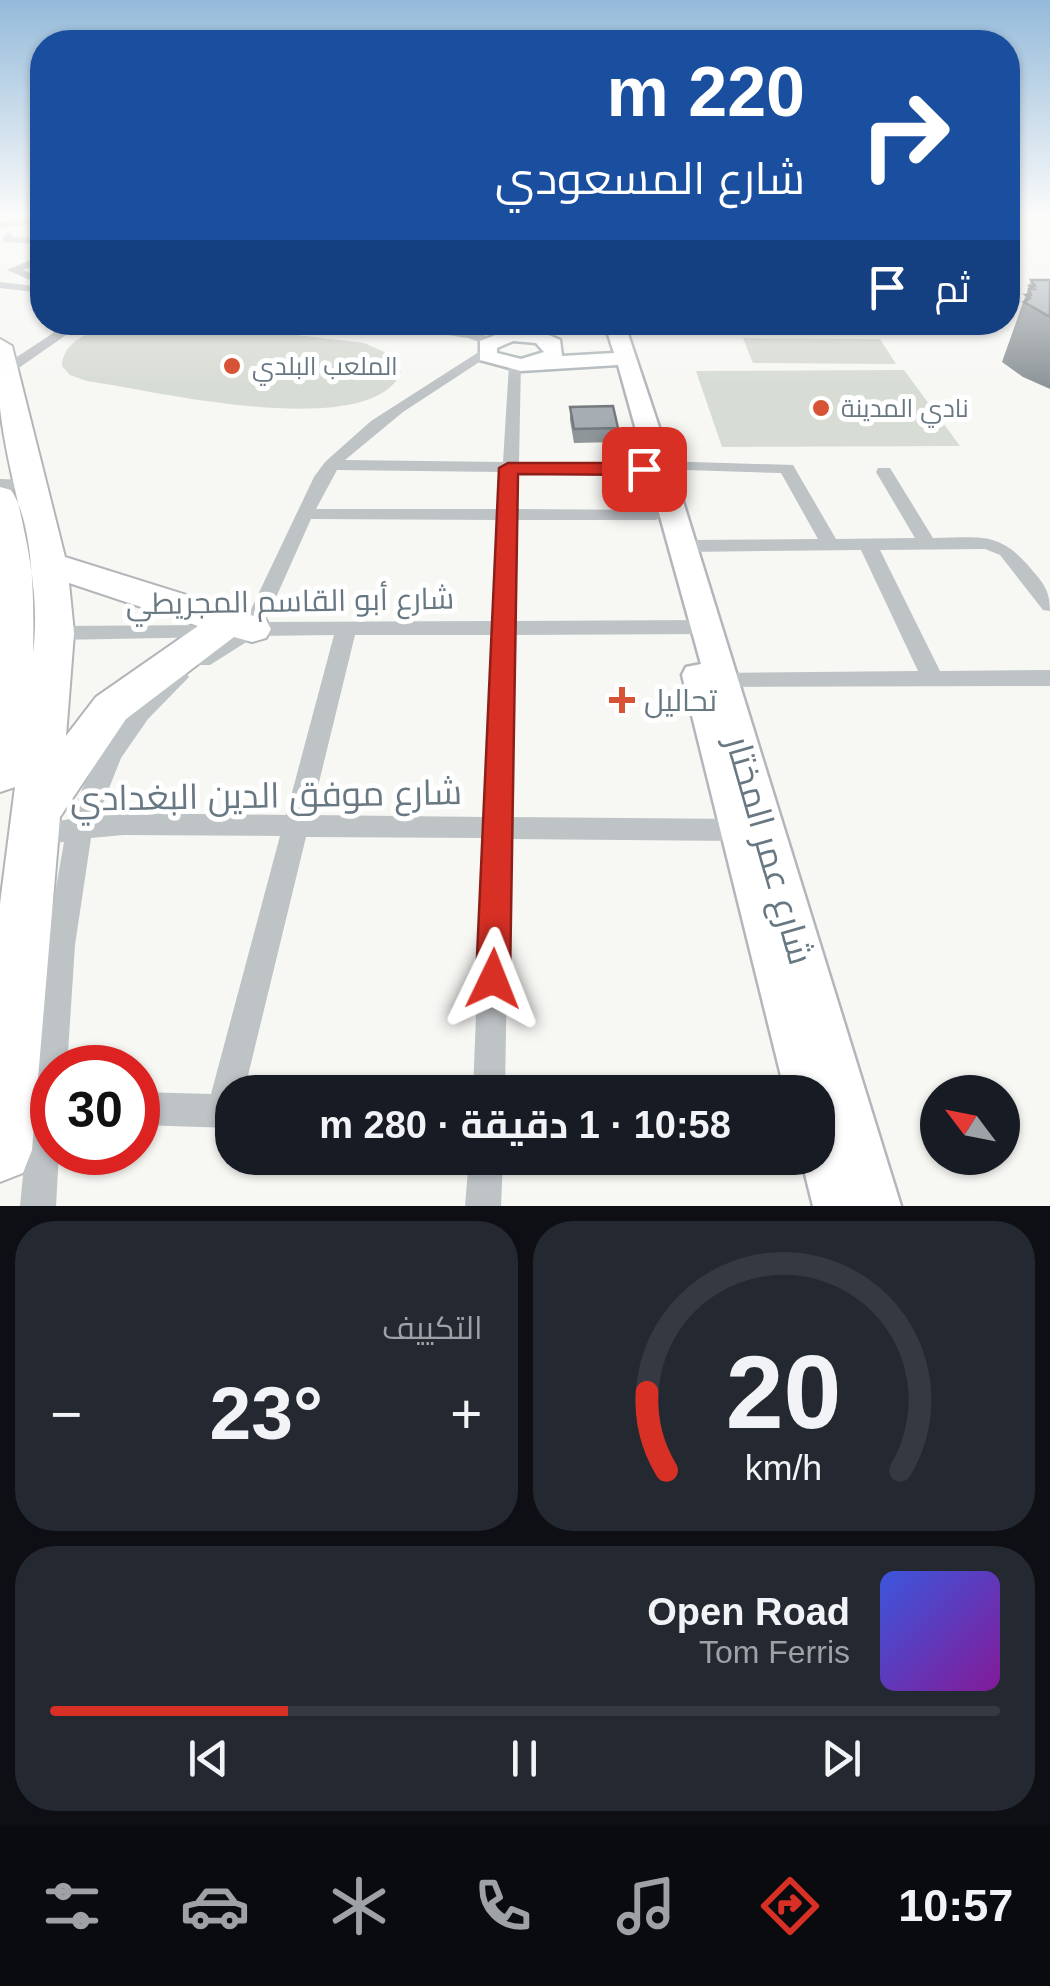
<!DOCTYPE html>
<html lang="ar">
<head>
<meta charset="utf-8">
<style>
  body { margin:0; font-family:Helvetica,Cairo,sans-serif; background:#242831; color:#f1f3f6; direction:rtl; height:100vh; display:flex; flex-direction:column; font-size:38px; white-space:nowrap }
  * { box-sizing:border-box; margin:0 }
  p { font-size:32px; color:#9ea1a6 }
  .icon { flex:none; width:55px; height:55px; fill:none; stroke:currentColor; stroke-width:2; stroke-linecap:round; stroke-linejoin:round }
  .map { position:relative; height:1206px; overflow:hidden; direction:ltr }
  .drawer { display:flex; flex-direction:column; gap:15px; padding:15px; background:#0d0f14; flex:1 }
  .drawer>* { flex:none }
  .hud { position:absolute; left:30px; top:30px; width:990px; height:305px; border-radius:40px; box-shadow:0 2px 8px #0004; direction:rtl; background:#1a4fa0; color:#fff; overflow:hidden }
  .needle { width:65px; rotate:302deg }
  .tools { position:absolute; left:920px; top:1075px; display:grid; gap:20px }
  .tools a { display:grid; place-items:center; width:100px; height:100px; border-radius:50%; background:#171b24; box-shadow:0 2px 8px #0004; font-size:50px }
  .speed { position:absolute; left:30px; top:1045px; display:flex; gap:20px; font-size:50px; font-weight:700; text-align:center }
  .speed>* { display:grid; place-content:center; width:130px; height:130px; border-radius:50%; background:#171b24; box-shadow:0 2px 8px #0004; line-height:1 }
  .speed .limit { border:15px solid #d22; background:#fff; color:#111 }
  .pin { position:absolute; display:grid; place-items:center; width:85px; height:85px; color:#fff; margin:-42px; border-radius:20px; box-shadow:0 5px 15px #0006 }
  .me { position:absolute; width:110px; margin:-55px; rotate:2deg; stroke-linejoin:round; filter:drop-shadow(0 0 8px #0008) }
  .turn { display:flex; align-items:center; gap:35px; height:210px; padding:0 50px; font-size:45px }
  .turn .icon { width:130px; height:130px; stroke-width:2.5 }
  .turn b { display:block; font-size:70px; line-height:85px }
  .then { display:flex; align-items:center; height:95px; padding:0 50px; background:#0003; gap:20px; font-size:38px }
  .big { font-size:75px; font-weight:700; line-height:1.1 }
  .drawer .tile { flex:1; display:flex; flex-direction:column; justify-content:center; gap:15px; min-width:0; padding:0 35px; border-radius:40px; background:#242831 }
  .drawer .dial { align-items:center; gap:0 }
  .dial svg { height:260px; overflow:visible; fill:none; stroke:#363941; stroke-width:7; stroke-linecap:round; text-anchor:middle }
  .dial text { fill:#f1f3f6; stroke:none }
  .song { display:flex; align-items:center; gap:30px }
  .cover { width:120px; height:120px; border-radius:15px; background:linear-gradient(135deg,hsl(230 70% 55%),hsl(290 70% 35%)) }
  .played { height:10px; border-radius:5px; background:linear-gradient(90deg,#d93025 25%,#363941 25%) }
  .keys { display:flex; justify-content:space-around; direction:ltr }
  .heat { display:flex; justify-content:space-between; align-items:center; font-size:55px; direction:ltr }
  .drawer .tiles { flex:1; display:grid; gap:15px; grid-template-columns:1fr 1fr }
  .tile:last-child { grid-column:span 2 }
  .trip { position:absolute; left:215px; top:1075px; width:620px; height:100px; border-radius:40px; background:#171b24; box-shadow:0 2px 8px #0004; font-weight:700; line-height:100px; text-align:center; direction:rtl }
  .dock { display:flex; height:160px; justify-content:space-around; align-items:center; background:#090b0e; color:#9ea1a6 }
  .dock .icon { width:70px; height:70px }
  .dock .on { color:#d93025 }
  .dock b { font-size:45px; color:#f1f3f6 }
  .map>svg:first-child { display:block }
</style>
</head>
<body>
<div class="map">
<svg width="1050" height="1206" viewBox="0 0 1050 1206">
  <rect width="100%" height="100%" fill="#f7f7f4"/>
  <!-- green -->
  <path fill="#d7dcd4" d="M 196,323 L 364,343 L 396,357 L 401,373 C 368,443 151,390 87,381 L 70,375 L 62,366 C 64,317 163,322 196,323 Z
    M 743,338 L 880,339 L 896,364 L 753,363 Z
    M 904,370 L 960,446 L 722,447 L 696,371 Z"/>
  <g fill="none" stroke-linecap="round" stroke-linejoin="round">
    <!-- secondary casing -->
    <g stroke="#b1b7bb" stroke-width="5">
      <path id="secondary" d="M 529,322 L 624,322 L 672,466 L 901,1206 L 813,1206 L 801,1158 L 818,1158 L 818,1092 L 785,1092 L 682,675 L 686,667 L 701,664 L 618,365 L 521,371 L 480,360 L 480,341 ZM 607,331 L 614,353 L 562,356 L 560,340 L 542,332 ZM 513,341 L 536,343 L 544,352 L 521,359 L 497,353 L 497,348 Z"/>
    </g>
    <!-- highway casing -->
    <g stroke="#b2b6b9" stroke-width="4">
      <path id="highway" d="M 0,339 L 12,346 L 65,557 L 266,620 L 271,629 L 266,638 L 252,642 L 234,637 L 126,719 L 60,817 L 32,1150 L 23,1173 L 0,1182 L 0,904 L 15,787 L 0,792 L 0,487 L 11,490 C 35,525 34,611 33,653 C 44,569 9,490 0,408 C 0,386 0,361 0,339 ZM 69,583 L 198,626 L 96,697 L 66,736 L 74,633 Z"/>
    </g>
    <!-- street -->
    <path fill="#bec3c6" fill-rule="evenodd" d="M 42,216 L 42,222 L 0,228 L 0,222 Z
      M 9,232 L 13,237 L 42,238 L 42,244 L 3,242 L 4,235 Z
      M 42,255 L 42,262 L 23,270 L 42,278 L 42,285 L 7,270 Z
      M 0,282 L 42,287 L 42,293 L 0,288 Z
      M 70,322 L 85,322 L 10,374 L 0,374 L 0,368 Z
      M 360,322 C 398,322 465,320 497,342 L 490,346 L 468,338 Z
      M 691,322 C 718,322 791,317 811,329 L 805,333 L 697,326 Z
      M 485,348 L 492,352 L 490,355 L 403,412 L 345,460 L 503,462 L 509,365 L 521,362 L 519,462 L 644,464 L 652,469 L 644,474 L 519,472 L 517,509 L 656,510 L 665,515 L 656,520 L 517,520 L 513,621 L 706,620 L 716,627 L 706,634 L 512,635 L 510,817 L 739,819 L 748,822 L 752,830 L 748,838 L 739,841 L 509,839 L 505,1092 L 473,1092 L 483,838 L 306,837 L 244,1092 L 232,1092 L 232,1128 L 138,1125 L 138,1092 L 211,1094 L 280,836 L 123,835 L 91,838 L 75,945 L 67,1068 L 52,1068 L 52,1152 L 59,1152 L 56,1206 L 20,1206 L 46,945 L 64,842 L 35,845 L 26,842 L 22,834 L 26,826 L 71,819 C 91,757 123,715 170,672 L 186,672 L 189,677 L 148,719 L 121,758 L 98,816 L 123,813 L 286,815 L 334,635 L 256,636 L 210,665 L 194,665 L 191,660 L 245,622 L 314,477 L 325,462 L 371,421 ZM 337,470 L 502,472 L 500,509 L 316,509 ZM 311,519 L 499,520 L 492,621 L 265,622 ZM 355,635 L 491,635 L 484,817 L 311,815 Z
      M 660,461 L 793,465 L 836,539 L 915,538 L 876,472 L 878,468 L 890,468 L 933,538 C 981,538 999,530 1032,570 C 1045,585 1050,592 1050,611 L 1043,610 L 1000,555 L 985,549 L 880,550 L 940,671 L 1050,670 L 1050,686 L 712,687 L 709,681 L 712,675 L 720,673 L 918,671 L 861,550 L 683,552 L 674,546 L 683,540 L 818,539 L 781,473 L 654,469 L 652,466 Z
      M 0,479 L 30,480 L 38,485 L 30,490 L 0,489 Z
      M 212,625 L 222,632 L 219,637 L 55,640 L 45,633 L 55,626 Z
      M 469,1158 L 503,1158 L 501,1206 L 465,1206 Z"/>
    <!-- secondary -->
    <use href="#secondary" fill="#fff" fill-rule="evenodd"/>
    <!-- highway -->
    <use href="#highway" fill="#fff" fill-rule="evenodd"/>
  </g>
  <!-- wall -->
  <path fill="#8f969a" d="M 1031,280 L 1050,280 L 1050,389 L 1023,377 L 1002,362 Z
    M 570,407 L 618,428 L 617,442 L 574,443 L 570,420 Z"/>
  <!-- building -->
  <path fill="#a6aeb3" stroke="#747a7d" stroke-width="2.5" d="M 1031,280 L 1050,280 L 1050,317 L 1024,302 L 1030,298 L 1026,295 L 1031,295 L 1029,289 L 1034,289 L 1030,286 L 1035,286 Z
    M 613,406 L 618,428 L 574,429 L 570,407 Z"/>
  <!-- sky -->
  <linearGradient id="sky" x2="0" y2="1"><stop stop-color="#94bada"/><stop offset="0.56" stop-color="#fbfbfa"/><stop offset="1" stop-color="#fbfbfa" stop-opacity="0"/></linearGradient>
  <rect width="1050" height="384" fill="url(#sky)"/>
  <!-- route -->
  <path fill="#d93025" stroke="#8d1f18" stroke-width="2.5" d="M 508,463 L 644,463 L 653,469 L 644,475 L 518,474 L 510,979 L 505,991 L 493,995 L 481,991 L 476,979 L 499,468 Z"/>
  <!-- markers -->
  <g fill="#d65335" stroke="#fff" stroke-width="4">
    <circle cx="232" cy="366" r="10"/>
    <circle cx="821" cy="408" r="10"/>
    <path d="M617 685h10v10h10v10h-10v10h-10v-10h-10v-10h10z"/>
  </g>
  <g text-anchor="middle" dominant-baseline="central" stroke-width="10" stroke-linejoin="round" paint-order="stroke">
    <!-- far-poi labels -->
    <g font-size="25" fill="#687883" stroke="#fff" text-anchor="start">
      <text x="252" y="366">الملعب البلدي</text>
      <text x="841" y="408">نادي المدينة</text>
    </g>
    <!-- street labels -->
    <g font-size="30" fill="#687883" stroke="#fff">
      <text transform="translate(290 601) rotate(-1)">شارع أبو القاسم المجريطي</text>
    </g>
    <!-- poi labels -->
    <g font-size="30" fill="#687883" stroke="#fff" text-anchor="start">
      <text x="644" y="700">تحاليل</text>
    </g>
    <!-- near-street labels -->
    <g font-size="35" fill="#687883" stroke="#fff">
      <text transform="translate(266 795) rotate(-1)">شارع موفق الدين البغدادي</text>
      <text transform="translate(770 850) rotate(74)">شارع عمر المختار</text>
    </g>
  </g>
</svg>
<div class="tools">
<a><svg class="needle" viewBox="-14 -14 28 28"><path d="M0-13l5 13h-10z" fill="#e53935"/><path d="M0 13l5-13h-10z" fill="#9ea1a6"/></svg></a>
</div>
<div class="speed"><div class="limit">30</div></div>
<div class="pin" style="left:644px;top:469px;background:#d93025"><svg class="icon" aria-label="arrive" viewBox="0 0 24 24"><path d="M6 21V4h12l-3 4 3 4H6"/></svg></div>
<svg class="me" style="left:493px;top:979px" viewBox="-20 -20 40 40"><path d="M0-17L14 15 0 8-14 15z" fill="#d93025" stroke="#fff" stroke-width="4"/></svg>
<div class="trip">10:58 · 1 دقيقة · 280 m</div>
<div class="hud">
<div class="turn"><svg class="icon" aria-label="right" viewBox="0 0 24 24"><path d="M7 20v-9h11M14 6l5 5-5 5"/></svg><div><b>220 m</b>شارع المسعودي</div></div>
<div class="then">ثم<svg class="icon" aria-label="arrive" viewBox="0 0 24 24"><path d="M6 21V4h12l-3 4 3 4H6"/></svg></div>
</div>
</div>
<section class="drawer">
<div class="tiles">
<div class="tile dial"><svg viewBox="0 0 100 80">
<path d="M14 69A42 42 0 1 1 86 69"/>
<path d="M14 69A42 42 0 0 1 8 45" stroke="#d93025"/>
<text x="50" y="56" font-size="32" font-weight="700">20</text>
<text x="50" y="72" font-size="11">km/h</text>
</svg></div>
<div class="tile"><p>التكييف</p>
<div class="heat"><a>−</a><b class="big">23°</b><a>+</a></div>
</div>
<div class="tile">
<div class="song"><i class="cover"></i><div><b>Open Road</b><p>Tom Ferris</p></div></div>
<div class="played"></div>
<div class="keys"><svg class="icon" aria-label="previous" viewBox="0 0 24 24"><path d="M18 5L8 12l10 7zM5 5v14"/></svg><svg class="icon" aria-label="pause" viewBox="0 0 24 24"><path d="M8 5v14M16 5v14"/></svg><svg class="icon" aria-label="next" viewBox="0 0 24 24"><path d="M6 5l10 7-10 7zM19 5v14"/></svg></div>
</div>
</div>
</section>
<nav class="dock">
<b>10:57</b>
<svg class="icon on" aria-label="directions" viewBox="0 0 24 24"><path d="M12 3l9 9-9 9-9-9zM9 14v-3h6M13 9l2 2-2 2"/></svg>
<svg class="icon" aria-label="music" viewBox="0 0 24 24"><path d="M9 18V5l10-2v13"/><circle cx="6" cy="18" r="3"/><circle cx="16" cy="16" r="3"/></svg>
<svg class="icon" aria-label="phone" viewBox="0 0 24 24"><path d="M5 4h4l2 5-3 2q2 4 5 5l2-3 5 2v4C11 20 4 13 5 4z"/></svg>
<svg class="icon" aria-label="climate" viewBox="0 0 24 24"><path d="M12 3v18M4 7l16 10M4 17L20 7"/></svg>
<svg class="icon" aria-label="car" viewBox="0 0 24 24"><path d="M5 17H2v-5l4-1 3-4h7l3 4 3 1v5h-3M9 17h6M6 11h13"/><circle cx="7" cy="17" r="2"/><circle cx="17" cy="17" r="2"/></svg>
<svg class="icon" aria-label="filters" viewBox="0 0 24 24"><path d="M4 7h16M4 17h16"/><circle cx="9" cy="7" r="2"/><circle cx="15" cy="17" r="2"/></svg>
</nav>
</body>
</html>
